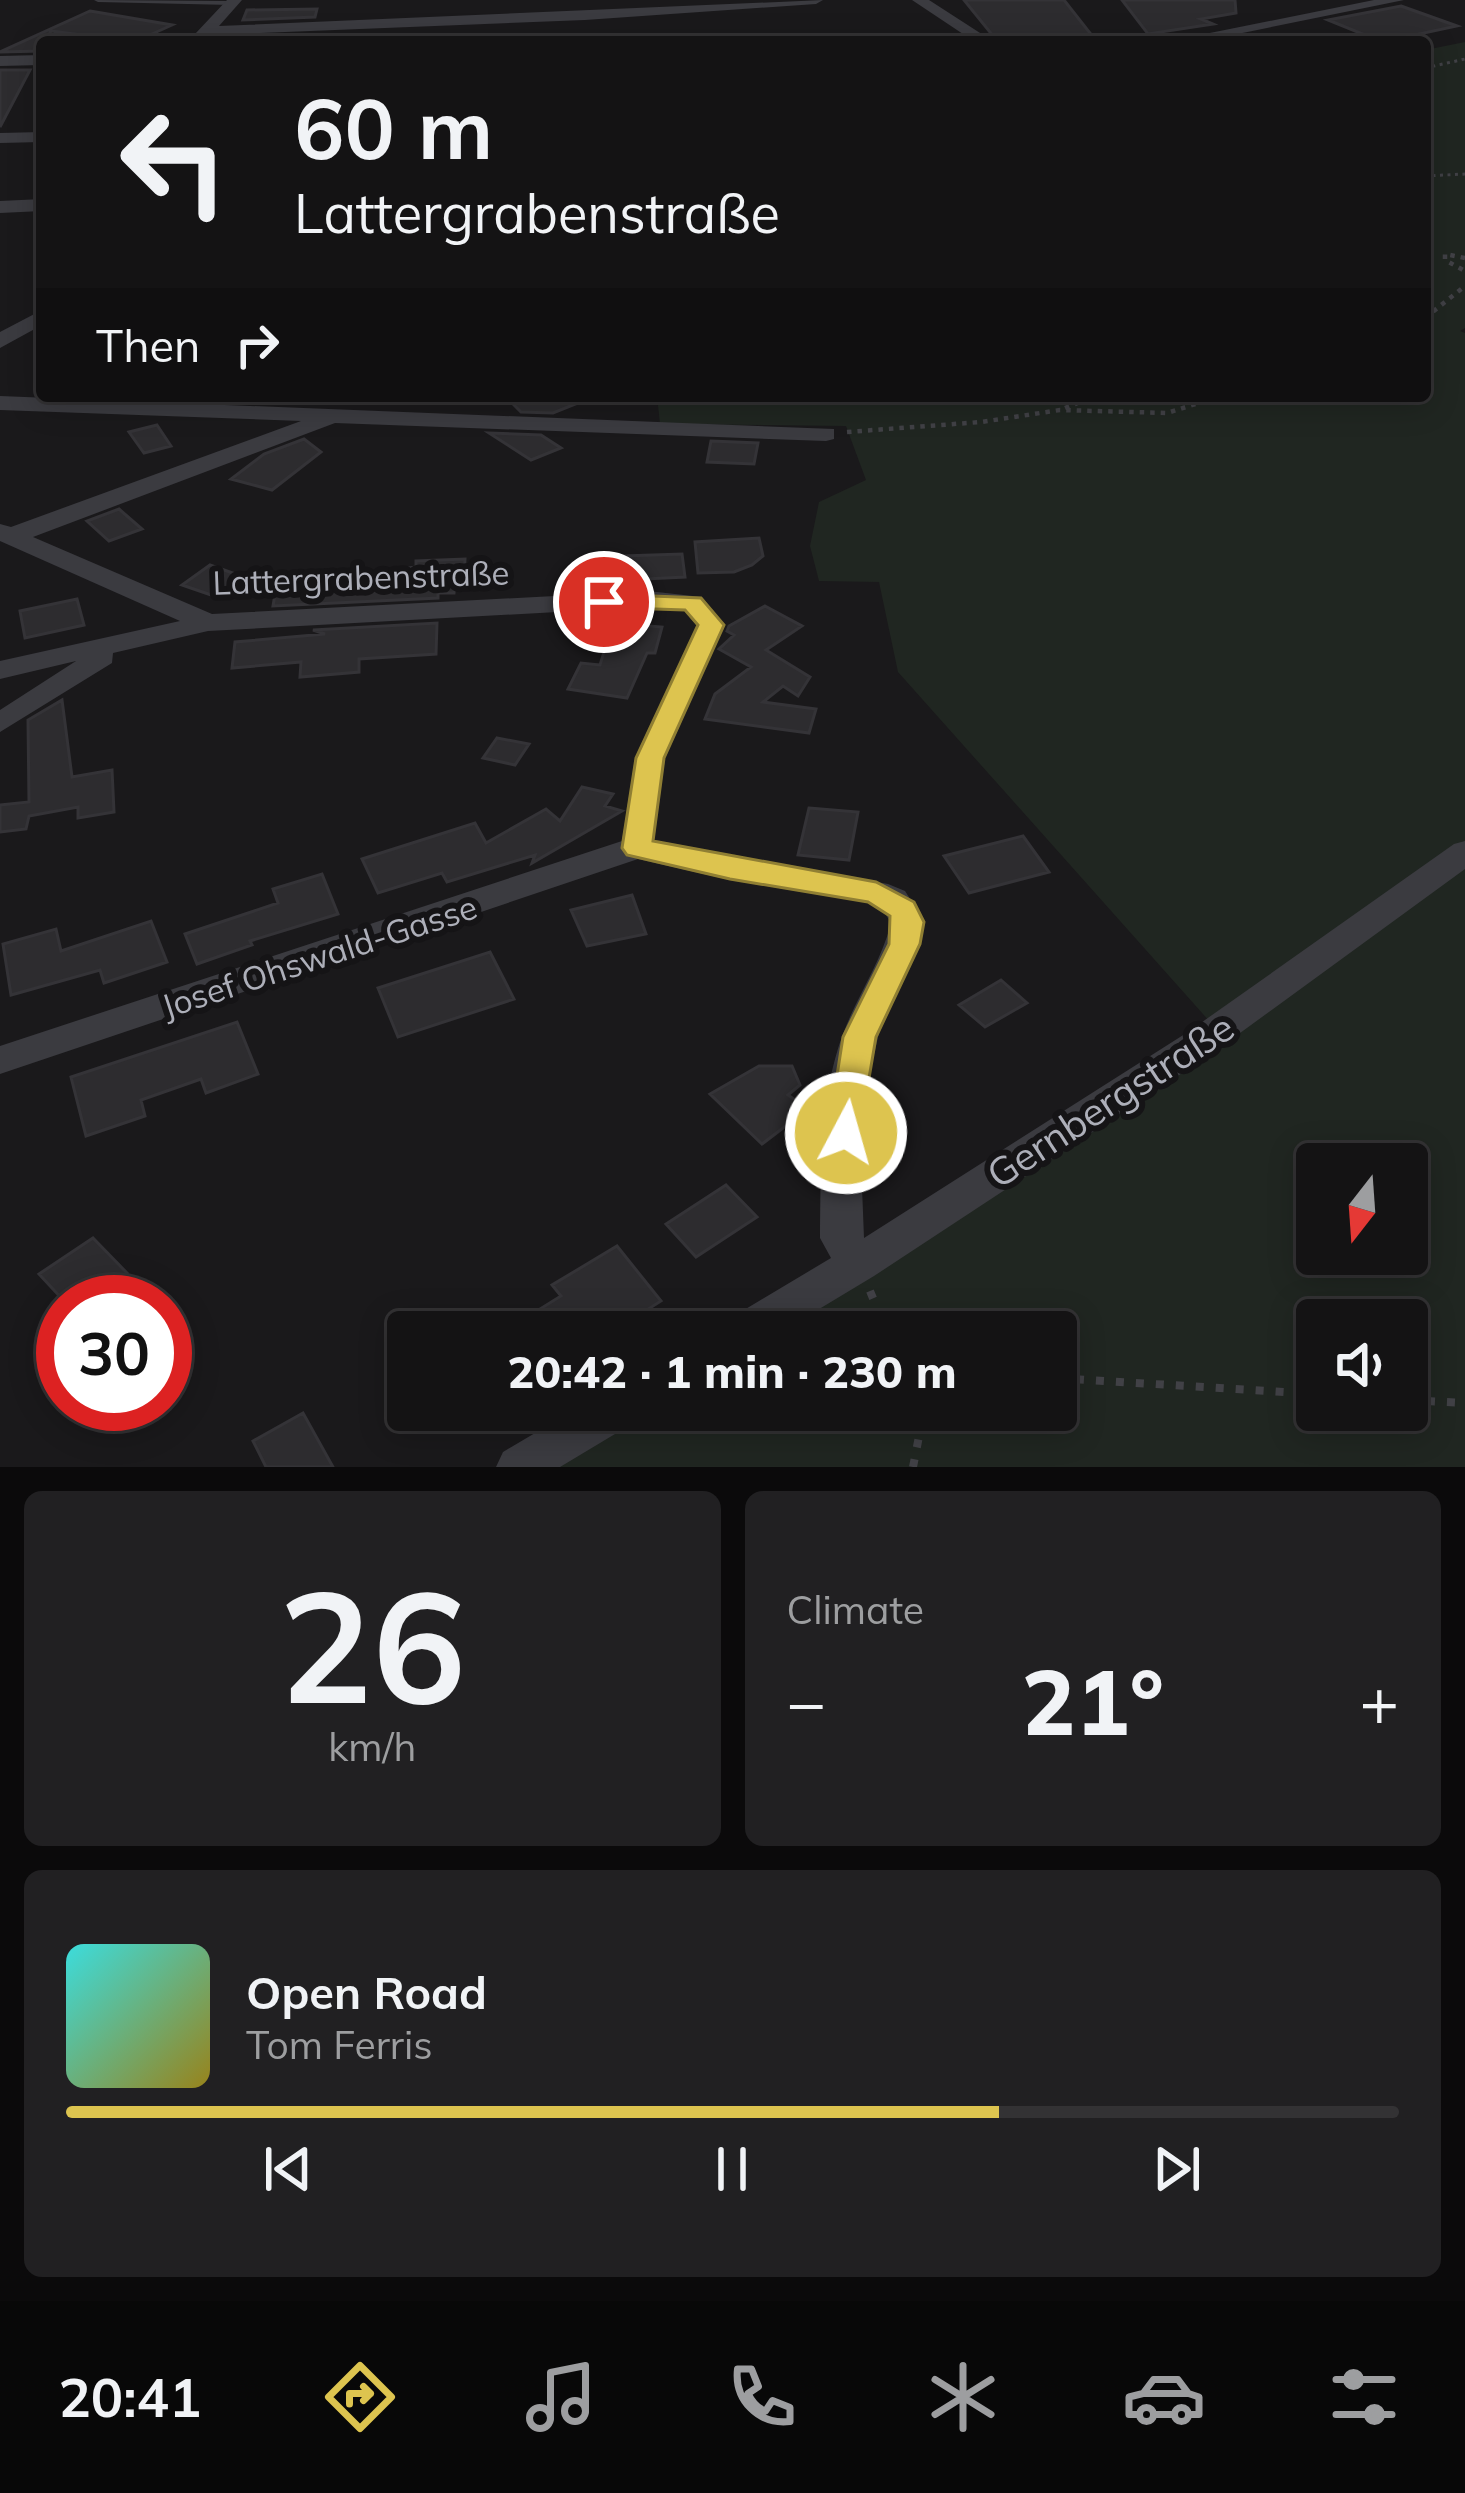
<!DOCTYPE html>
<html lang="en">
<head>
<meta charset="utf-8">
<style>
  body { margin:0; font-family:Mulish,sans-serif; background:#212022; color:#f1f3f6; height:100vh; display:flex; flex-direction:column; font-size:45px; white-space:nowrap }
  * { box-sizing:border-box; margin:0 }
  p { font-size:39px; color:#9d9ea0 }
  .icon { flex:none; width:66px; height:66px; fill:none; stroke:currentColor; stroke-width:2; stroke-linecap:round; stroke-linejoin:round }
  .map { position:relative; height:1467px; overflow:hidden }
  .details { display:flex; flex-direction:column; gap:24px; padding:24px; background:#0b0a0b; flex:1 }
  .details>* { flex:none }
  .guide { position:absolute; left:36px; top:36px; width:1395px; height:366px; border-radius:12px; box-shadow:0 6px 30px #0003,0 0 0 3px #333234; background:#141314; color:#f1f3f6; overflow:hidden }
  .needle { width:78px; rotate:197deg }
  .fabs { position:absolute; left:1296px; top:1143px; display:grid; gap:24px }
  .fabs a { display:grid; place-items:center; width:132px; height:132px; border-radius:12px; background:#141314; box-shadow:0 6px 30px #0003,0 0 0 3px #333234; font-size:60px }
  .speed { position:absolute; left:36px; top:1275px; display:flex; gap:24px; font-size:60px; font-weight:700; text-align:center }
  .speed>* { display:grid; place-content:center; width:156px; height:156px; border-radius:50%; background:#141314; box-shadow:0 6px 30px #0003,0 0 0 3px #333234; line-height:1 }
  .speed .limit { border:18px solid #d22; background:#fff; color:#111 }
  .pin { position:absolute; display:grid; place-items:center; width:102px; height:102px; color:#fff; margin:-51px; border:6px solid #fff; border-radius:50%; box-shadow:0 3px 12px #0007 }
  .me { position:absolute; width:132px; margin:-66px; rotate:6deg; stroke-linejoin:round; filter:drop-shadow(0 0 9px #0008) }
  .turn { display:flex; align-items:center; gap:42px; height:252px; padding:0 60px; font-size:54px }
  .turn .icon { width:156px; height:156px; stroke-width:2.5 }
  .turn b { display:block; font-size:84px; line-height:102px }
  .then { display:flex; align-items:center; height:114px; padding:0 60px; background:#0003; gap:24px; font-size:45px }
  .big { font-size:90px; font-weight:800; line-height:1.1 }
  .details .widget { flex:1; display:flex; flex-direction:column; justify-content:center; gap:18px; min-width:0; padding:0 42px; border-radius:18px; background:#212022 }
  .details .dial { align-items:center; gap:0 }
  .dial b { font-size:156px; line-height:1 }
  .song { display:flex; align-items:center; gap:36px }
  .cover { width:144px; height:144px; border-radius:18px; background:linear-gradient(135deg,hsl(180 70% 55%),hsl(50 70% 35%)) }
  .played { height:12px; border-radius:6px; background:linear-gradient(90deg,#ddc44f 70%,#333234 70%) }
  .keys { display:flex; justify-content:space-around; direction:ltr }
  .heat { display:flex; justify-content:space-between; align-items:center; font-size:66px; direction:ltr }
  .details .tiles { flex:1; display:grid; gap:24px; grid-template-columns:1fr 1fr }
  .widget:last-child { grid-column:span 2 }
  .trip { position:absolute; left:387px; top:1311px; width:690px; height:120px; border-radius:12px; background:#141314; box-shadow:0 6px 30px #0003,0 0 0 3px #333234; font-weight:800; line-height:120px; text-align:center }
  .dock { display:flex; height:192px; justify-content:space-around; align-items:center; background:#080808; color:#9d9ea0 }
  .dock .icon { width:84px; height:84px }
  .dock .on { color:#ddc44f }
  .dock b { font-size:54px; color:#f1f3f6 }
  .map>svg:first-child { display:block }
</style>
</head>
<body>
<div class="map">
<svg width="1465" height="1467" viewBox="0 0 1465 1467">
  <rect width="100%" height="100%" fill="#1a191b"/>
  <!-- green -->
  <path fill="#202621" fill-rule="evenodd" d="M 1465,42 L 1465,328 L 1460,331 L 1465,333 L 1465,1467 L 533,1467 L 620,1410 L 1056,1410 L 1056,1332 L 740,1332 L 1211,1023 L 898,672 L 879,582 L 819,581 L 810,546 L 819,502 L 866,480 L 846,426 L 660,424 L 657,396 L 1425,396 L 1425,50 ZM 1317,1164 L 1407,1164 L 1407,1254 L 1317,1254 ZM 1317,1320 L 1407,1320 L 1407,1410 L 1317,1410 Z"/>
  <!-- building -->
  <path fill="#2d2c2f" stroke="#343337" stroke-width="3" d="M 964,0 L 1064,0 L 1097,42 L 998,42 Z
    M 1122,0 L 1235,0 L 1236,13 L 1201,19 L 1213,24 L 1148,34 Z
    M 1401,6 L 1457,26 L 1382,42 L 1328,20 Z
    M 317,9 L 315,17 L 243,20 L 247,10 Z
    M 90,11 L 172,25 L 134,42 L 51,31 L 41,51 L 0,52 Z
    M 0,70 L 30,70 L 0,127 Z
    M 505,396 L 593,396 L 593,397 L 553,413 L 521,412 Z
    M 157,425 L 171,446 L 144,453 L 129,432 Z
    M 489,433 L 541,435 L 561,448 L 531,460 Z
    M 304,439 L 321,452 L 272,490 L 231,479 L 264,454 Z
    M 711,441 L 758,443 L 754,464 L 707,462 Z
    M 119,509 L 142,529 L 109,541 L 87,521 Z
    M 759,538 L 763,556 L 752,565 L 734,572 L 698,573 L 695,542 Z
    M 682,554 L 685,577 L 625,580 L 623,556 Z
    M 465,559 L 464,582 L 455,582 L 454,593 L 438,593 L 438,598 L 273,606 L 278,577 L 386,571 L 416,567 L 416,561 Z
    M 210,565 L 244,577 L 217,597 L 182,585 Z
    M 77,599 L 84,625 L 25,638 L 20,611 Z
    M 765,606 L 802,626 L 766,650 L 810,677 L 798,696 L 783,686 L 763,702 L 816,709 L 809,733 L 705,719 L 715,694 L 751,667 L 719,649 L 734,635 L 727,631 L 729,626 Z
    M 437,623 L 436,654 L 359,659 L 359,672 L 300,677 L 301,662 L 232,668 L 235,642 L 325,634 L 313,630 Z
    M 613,623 L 662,627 L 655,653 L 647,653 L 627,698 L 568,689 L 581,663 L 600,665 Z
    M 62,700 L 72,777 L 112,770 L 114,812 L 78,818 L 78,807 L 29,816 L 26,829 L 0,832 L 0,805 L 29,802 L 28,720 Z
    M 497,738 L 529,744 L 515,765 L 483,758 Z
    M 582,787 L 613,794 L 605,806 L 622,811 L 532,863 L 535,855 L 447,882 L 442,873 L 378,893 L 362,859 L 475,823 L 486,843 L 546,809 L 560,821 Z
    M 809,808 L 858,812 L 849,860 L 798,855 Z
    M 1023,836 L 1049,872 L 969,893 L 944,856 Z
    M 322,874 L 338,914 L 250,941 L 252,945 L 197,964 L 185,934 L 278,903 L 273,889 Z
    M 632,895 L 646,934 L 587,946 L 571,910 Z
    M 151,921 L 167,962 L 104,983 L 100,970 L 11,995 L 3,944 L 56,929 L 61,951 Z
    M 490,952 L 514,999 L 398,1037 L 378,988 Z
    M 1001,980 L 1027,1003 L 985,1027 L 959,1005 Z
    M 237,1022 L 258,1074 L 206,1093 L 201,1079 L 141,1100 L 145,1116 L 86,1136 L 71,1077 Z
    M 759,1066 L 792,1066 L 800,1085 L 788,1095 L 808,1109 L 762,1144 L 710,1094 Z
    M 726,1185 L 757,1217 L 696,1257 L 666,1224 Z
    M 93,1238 L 127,1273 L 88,1302 L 65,1302 L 39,1274 Z
    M 617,1246 L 661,1301 L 612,1332 L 503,1332 L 561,1296 L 552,1285 Z
    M 303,1413 L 333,1467 L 266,1467 L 253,1441 Z"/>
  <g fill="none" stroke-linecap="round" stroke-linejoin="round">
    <!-- path-far2 -->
    <path stroke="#414146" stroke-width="3" stroke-dasharray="3 4.5" stroke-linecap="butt" d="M 1425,68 L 1465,59
      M 1425,176 L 1465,174"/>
    <!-- path-far1 -->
    <path stroke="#414146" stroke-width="4.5" stroke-dasharray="4.5 6" stroke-linecap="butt" d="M 1425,176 L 1435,175
      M 1465,258 L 1445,254 L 1445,260 L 1465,271
      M 1425,318 L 1465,286
      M 1065,408 L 1095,396
      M 847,432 L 981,422 L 1060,410 L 1167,413 L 1221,396"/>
    <!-- path -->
    <path stroke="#414146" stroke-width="8" stroke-dasharray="8 12" stroke-linecap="butt" d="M 870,1291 L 887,1332
      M 1056,1378 L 1317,1394
      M 1407,1400 L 1465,1403
      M 913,1467 L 922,1421 L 933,1410"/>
    <!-- service -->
    <path fill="#3b3b40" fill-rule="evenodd" d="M 94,0 L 232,1 L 236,3 L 232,5 L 98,2 Z"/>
    <!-- minor -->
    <path fill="#3b3b40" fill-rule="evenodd" d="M 227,0 L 242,0 L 219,26 L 823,0 L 816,4 L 585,20 L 210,35 L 195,40 L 195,34 Z
      M 912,0 L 929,0 L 994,42 L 975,42 Z
      M 1374,0 L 1404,0 L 1198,42 L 1165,42 Z
      M 42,55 L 42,65 L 0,66 L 0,56 Z
      M 42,132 L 42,142 L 0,143 L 0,133 Z
      M 42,199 L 42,211 L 0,213 L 0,201 Z
      M 42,310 L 42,325 L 0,348 L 0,332 Z
      M 0,396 L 834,429 L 834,439 L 826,441 L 335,423 L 33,537 L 212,614 L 648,591 L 702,597 L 725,625 L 665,758 L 654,841 L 888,884 L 905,891 L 925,922 L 911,965 L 879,1033 L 868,1080 L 861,1162 L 864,1238 L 1188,1032 L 1454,844 L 1465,841 L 1465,869 L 1214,1052 L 874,1276 L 781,1332 L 723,1332 L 729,1319 L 831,1258 L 820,1238 C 821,1171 819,1098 843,1034 C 857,996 881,963 891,923 L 881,907 L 870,903 L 730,880 L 638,859 L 0,1074 L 0,1046 L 622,841 L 635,758 L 697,626 L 684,610 L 648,607 L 208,631 L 113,653 L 112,663 L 0,732 L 0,710 L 76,661 L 0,679 L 0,661 L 180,621 L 0,541 L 0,524 L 11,527 L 301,421 L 0,410 Z
      M 574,1410 L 636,1410 L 630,1425 L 560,1467 L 496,1467 L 503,1452 Z"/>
  </g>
  <!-- route -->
  <path fill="#ddc44f" stroke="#907f33" stroke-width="3" d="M 604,594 L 701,598 L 724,625 L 664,758 L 653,841 L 876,882 L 914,902 L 924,922 L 920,944 L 876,1037 L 858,1143 L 846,1147 L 833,1143 L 828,1133 L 843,1037 L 889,944 L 890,916 L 868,902 L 730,879 L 627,855 L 622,848 L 636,758 L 698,625 L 685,610 L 595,607 L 591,602 L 595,597 Z"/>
  <g text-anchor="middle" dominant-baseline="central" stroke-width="12" stroke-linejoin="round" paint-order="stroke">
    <!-- street labels -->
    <g font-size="33" fill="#adafb9" stroke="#151416">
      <text transform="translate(361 577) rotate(-2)">Lattergrabenstraße</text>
      <text transform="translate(319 956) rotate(-18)">Josef Ohswald-Gasse</text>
    </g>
    <!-- near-street labels -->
    <g font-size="39" fill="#adafb9" stroke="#151416">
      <text transform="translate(1110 1100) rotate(-33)">Gernbergstraße</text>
    </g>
  </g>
</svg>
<div class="fabs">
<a><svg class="needle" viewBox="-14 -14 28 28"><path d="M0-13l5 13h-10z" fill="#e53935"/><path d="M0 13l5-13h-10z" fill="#9d9ea0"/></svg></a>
<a><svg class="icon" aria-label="sound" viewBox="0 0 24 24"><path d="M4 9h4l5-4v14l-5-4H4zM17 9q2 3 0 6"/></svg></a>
</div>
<div class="speed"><div class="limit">30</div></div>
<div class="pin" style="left:604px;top:602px;background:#d93025"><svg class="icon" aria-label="arrive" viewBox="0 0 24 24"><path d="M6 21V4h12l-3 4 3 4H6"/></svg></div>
<svg class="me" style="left:846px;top:1133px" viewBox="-20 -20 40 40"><circle r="17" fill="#ddc44f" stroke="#fff" stroke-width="3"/><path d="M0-11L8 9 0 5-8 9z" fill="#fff"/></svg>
<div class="trip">20:42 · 1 min · 230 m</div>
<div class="guide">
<div class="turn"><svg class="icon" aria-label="left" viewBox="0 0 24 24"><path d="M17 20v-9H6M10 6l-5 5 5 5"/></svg><div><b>60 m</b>Lattergrabenstraße</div></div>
<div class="then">Then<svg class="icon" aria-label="right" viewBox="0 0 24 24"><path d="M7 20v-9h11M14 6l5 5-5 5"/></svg></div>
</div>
</div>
<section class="details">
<div class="tiles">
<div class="widget dial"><b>26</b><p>km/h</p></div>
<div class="widget"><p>Climate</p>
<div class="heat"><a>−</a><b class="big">21°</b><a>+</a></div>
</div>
<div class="widget">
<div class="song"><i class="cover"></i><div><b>Open Road</b><p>Tom Ferris</p></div></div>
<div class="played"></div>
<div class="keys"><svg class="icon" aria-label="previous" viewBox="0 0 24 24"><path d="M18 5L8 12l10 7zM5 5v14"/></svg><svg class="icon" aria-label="pause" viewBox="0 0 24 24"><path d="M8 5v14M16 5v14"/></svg><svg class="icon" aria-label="next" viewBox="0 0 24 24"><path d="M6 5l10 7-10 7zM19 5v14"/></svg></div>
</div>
</div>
</section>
<nav class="dock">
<b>20:41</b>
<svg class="icon on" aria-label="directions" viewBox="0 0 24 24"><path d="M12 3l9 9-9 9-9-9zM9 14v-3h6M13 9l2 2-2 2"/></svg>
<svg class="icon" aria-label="music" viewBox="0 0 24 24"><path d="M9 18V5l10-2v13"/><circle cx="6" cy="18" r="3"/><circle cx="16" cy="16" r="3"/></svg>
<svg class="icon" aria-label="phone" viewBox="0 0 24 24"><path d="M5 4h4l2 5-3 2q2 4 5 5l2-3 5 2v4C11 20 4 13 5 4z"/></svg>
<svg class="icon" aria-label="climate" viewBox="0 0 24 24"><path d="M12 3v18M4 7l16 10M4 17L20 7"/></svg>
<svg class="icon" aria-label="car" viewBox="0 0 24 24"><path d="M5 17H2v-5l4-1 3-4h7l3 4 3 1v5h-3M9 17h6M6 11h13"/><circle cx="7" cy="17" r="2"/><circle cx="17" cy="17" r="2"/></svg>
<svg class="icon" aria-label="filters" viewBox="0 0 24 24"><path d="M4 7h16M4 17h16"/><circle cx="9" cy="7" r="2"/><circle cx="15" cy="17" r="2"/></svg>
</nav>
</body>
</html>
